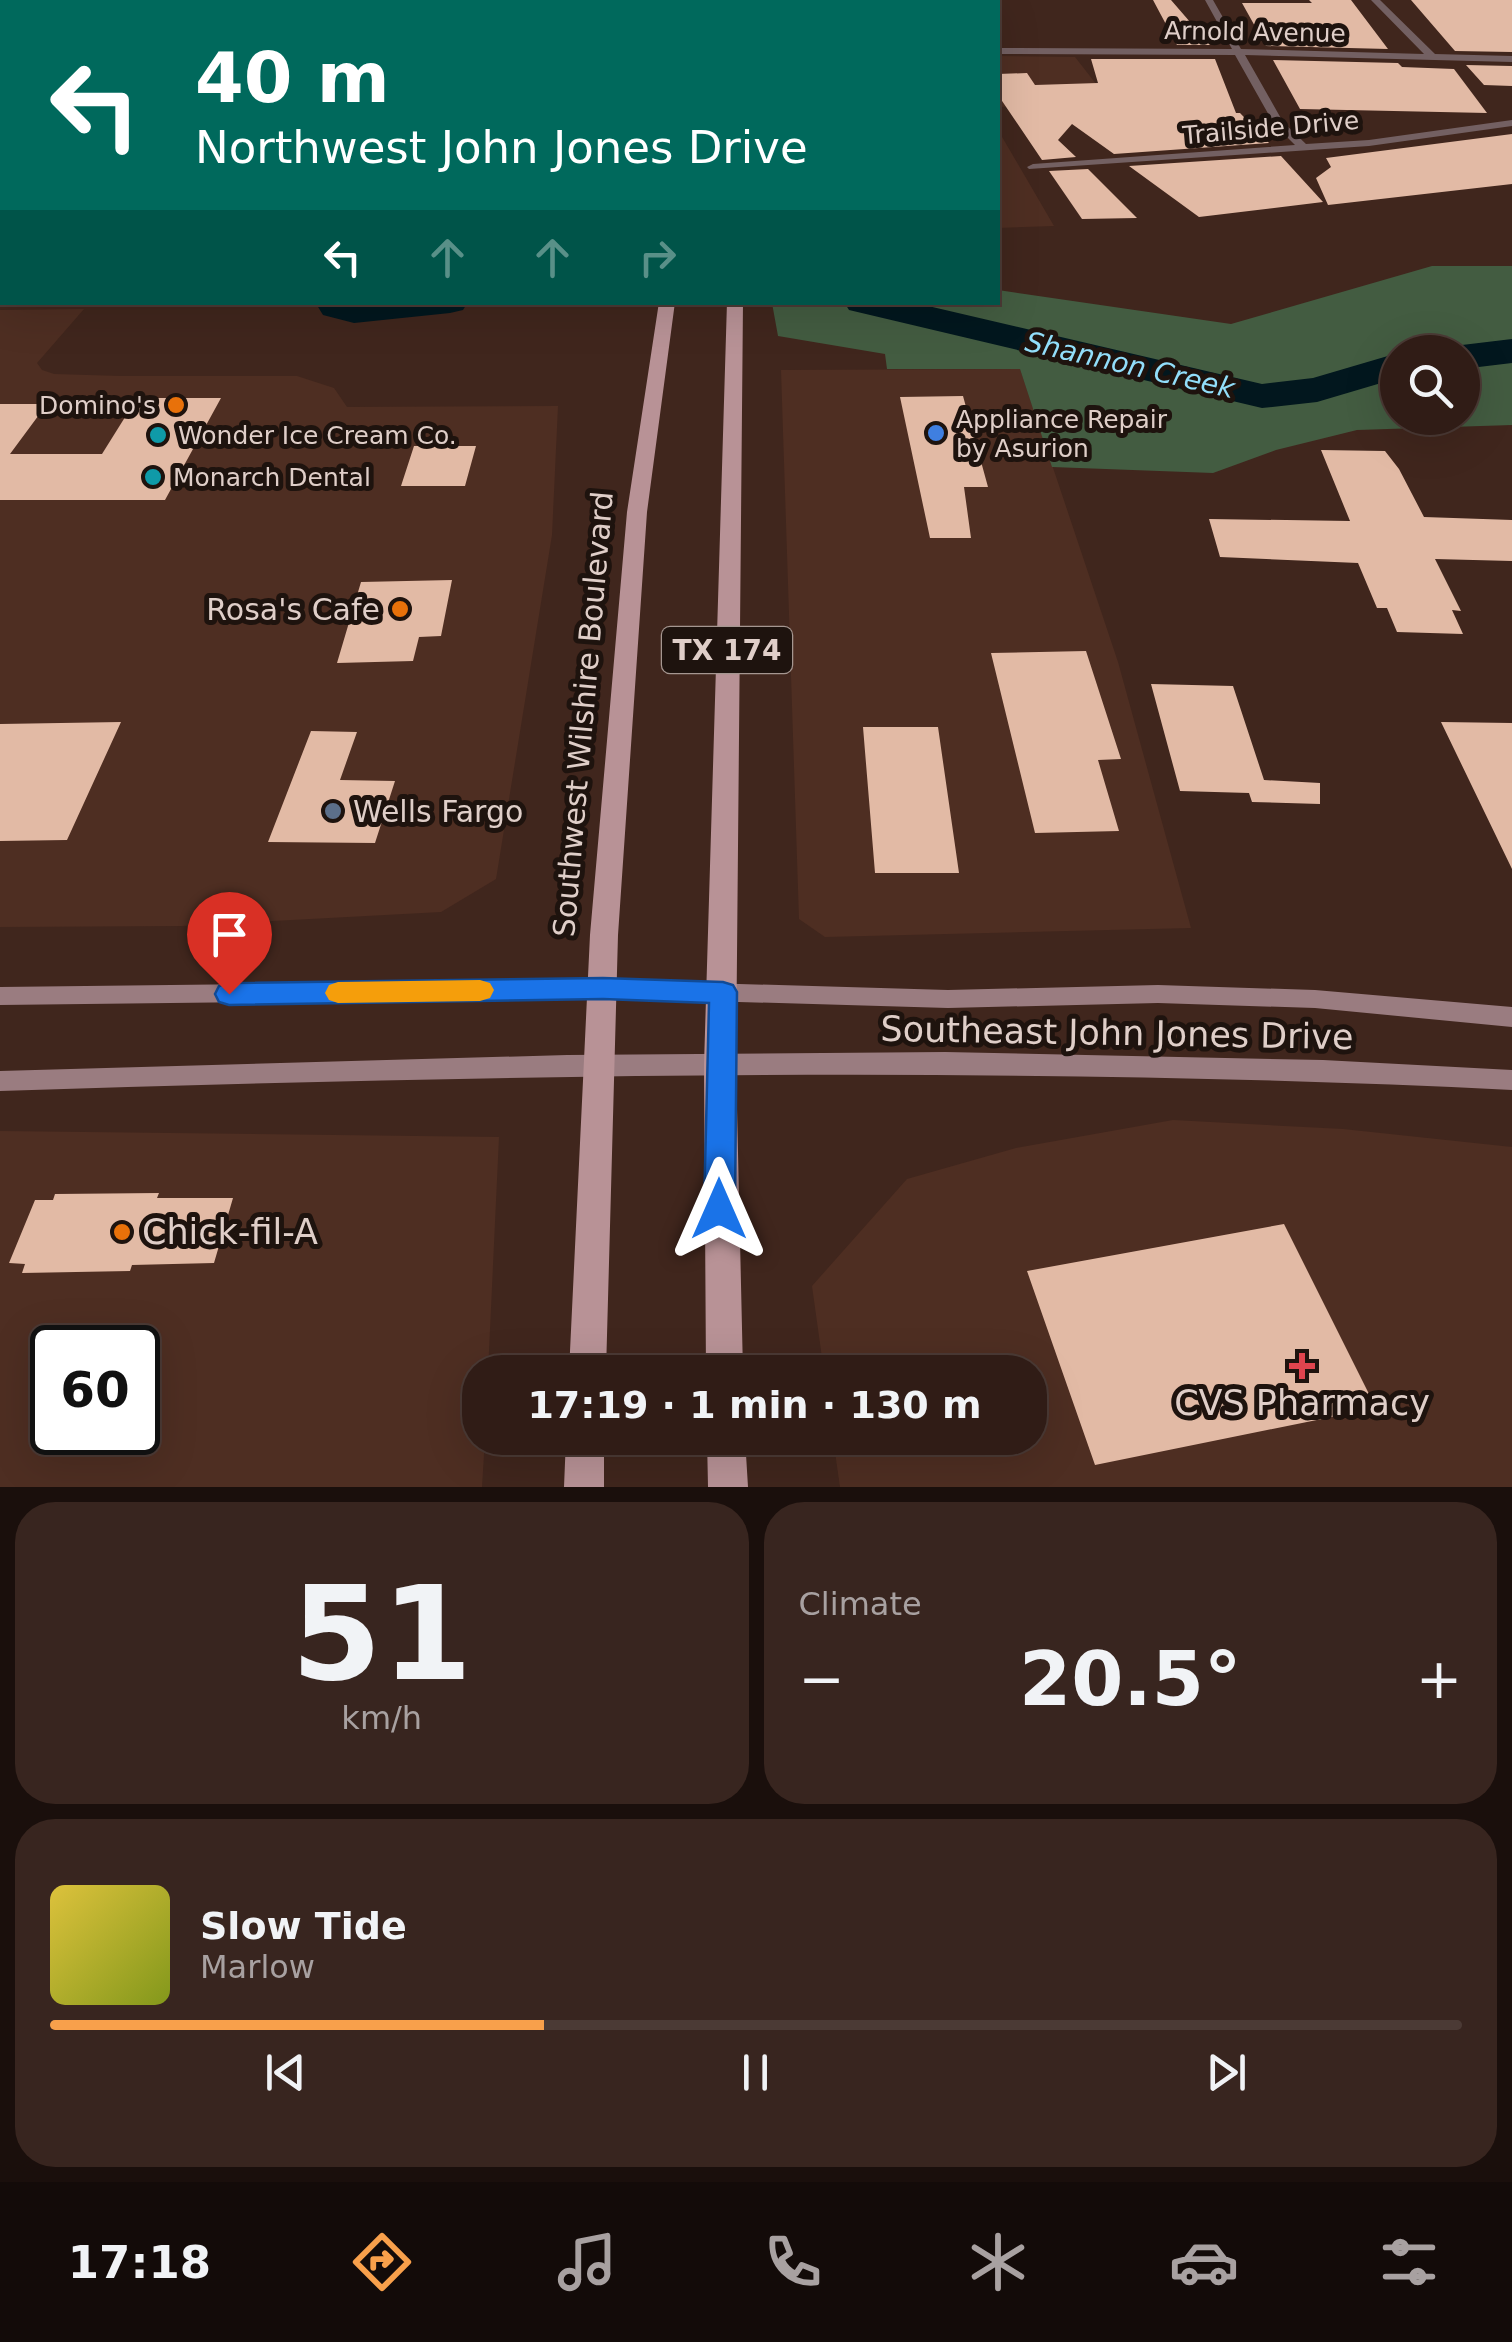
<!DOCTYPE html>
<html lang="en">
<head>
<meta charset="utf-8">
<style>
  body { margin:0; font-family:"DejaVu Sans",sans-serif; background:#38251f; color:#f1f3f6; height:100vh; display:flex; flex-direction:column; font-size:38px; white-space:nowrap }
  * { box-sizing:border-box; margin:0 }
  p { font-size:32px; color:#a8a1a1 }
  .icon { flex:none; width:55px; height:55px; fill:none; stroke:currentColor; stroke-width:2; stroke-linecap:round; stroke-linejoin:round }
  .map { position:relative; height:1487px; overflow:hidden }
  .drawer { display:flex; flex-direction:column; gap:15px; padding:15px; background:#1a0f0c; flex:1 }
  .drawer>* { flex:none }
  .hud { position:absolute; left:0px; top:0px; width:1000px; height:305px; box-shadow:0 10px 40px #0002,0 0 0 2px #4b3a35; background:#00695c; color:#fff; overflow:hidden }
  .buttons { position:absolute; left:1380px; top:335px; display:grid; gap:20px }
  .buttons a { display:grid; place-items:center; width:100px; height:100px; border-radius:50%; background:#301c16; box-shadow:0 10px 40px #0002,0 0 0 2px #4b3a35; font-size:50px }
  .speed { position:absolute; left:30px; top:1325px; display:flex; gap:20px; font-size:50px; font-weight:700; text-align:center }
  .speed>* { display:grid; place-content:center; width:130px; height:130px; border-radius:50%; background:#301c16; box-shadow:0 10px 40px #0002,0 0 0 2px #4b3a35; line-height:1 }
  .speed .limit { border:5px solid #111; border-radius:15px; background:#fff; color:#111 }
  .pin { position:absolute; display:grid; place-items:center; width:85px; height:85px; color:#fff; margin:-102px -42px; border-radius:50% 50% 50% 0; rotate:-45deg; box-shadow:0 0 10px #0007 }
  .pin .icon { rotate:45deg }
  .me { position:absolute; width:110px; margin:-55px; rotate:0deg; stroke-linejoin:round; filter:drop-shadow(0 0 8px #0008) }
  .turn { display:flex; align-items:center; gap:35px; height:210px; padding:0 30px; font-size:45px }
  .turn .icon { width:130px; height:130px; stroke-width:2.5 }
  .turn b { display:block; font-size:70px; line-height:85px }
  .lanes { display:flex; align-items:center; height:95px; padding:0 30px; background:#0003; justify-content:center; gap:50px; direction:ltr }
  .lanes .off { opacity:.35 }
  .big { font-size:75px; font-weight:700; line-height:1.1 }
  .drawer .tile { flex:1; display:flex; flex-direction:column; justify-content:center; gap:15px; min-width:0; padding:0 35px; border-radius:40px; background:#38251f }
  .drawer .dial { align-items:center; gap:0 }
  .dial b { font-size:130px; line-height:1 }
  .song { display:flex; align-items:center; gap:30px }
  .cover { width:120px; height:120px; border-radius:15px; background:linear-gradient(135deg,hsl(50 70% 55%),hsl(70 70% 35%)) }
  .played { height:10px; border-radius:5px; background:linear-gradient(90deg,#f8a04b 35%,#4b3a35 35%) }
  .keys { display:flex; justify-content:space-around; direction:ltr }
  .heat { display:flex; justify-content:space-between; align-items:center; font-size:55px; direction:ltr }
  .drawer .tiles { flex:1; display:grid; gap:15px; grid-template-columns:1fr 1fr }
  .tile:last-child { grid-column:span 2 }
  .trip { position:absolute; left:462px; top:1355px; width:585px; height:100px; border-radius:40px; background:#301c16; box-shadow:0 10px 40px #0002,0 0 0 2px #4b3a35; font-weight:700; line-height:100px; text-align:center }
  .tabs { display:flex; height:160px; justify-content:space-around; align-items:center; background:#130b09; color:#a8a1a1 }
  .tabs .icon { width:70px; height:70px }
  .tabs .selected { color:#f8a04b }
  .tabs b { font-size:45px; color:#f1f3f6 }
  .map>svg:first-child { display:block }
</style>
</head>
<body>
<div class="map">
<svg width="1512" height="1487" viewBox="0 0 1512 1487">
  <rect width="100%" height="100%" fill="#40261d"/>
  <!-- built -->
  <path fill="#4e2e22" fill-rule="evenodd" d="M 998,56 L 1075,57 L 1111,103 L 998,107 Z
    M 998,130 L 1054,226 L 998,228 Z
    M 84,309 L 37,363 L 42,370 L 54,374 L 121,376 L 297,376 L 334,388 L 347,407 L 558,406 L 552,535 L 496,879 L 441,912 L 182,926 L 0,927 L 0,310 Z
    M 1020,369 L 1118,662 L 1191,928 L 825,937 L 799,919 L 781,370 Z
    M 1173,1120 L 1343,1129 L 1512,1147 L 1512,1487 L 840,1487 L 833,1438 L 1030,1438 L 1030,1372 L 824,1372 L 812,1286 L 907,1179 L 1016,1148 Z
    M 0,1131 L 499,1137 L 488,1372 L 480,1372 L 480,1438 L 485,1438 L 482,1487 L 0,1487 ZM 52,1348 L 138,1348 L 138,1432 L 52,1432 Z"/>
  <!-- education -->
  <path fill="#3e303d" d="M 0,0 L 654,0 L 2,2 L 2,13 Z"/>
  <!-- forest -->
  <path fill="#435c41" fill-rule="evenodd" d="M 1432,266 L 1512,266 L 1512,425 L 1357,430 L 1276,450 L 1213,473 L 1052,467 L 1020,369 L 887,369 L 885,354 L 778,336 L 772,303 L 998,302 L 998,290 L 1231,324 ZM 1398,352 L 1462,352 L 1462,418 L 1398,418 Z"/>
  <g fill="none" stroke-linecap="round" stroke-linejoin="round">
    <!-- river -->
    <path fill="#02171e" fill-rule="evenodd" d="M 0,244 L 2,244 L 2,264 L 0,264 Z
      M 315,302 L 468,302 L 463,310 L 450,313 L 354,323 L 323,315 Z
      M 844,302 L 911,302 L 1262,384 L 1313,378 L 1398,353 L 1398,378 L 1317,402 L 1262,408 L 849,310 Z
      M 1512,339 L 1512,363 L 1462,369 L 1462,352 L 1446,352 L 1462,345 Z"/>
  </g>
  <!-- building -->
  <path fill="#e2baa5" d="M 1153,0 L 1171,0 L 1210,45 L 1177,45 Z
    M 1309,0 L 1351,0 L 1388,49 L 1266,46 L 1242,3 L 1312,3 Z
    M 1411,0 L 1512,0 L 1512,52 L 1455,51 Z
    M 1091,59 L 1215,59 L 1236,113 L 1240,113 L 1269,143 L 1114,154 L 1072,124 L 1058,140 L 1076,157 L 1042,160 L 998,95 L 998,74 L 1027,73 L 1035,85 L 1098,83 Z
    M 1273,60 L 1398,63 L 1402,67 L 1454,69 L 1487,113 L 1300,109 Z
    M 1466,65 L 1512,66 L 1512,86 L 1484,85 Z
    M 1512,134 L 1512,184 L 1328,205 L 1316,178 L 1331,167 L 1326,158 Z
    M 1281,156 L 1323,202 L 1199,217 L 1129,166 Z
    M 1088,169 L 1137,218 L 1082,219 L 1049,171 Z
    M 963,396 L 988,487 L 964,487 L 971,538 L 930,538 L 900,397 Z
    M 137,398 L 221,398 L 165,500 L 0,500 L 0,404 L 47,404 L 10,454 L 102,454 Z
    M 414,446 L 476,446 L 465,486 L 401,486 Z
    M 1321,450 L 1385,451 L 1399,469 L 1424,517 L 1512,520 L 1512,561 L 1435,559 L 1461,611 L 1452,610 L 1463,634 L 1397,632 L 1387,608 L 1377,608 L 1358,563 L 1220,557 L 1209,519 L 1350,521 Z
    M 452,580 L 441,636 L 419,637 L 413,661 L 337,663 L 361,582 Z
    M 1086,651 L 1121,759 L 1098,760 L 1119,831 L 1035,833 L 991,653 Z
    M 1151,684 L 1233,686 L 1264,780 L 1320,783 L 1320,804 L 1252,802 L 1249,793 L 1180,791 Z
    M 121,722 L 67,840 L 0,841 L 0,724 Z
    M 1441,722 L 1512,723 L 1512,869 Z
    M 863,727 L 938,727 L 959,873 L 875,873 Z
    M 311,731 L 357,732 L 340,780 L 395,781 L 375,843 L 268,842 Z
    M 159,1193 L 157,1198 L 233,1198 L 214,1263 L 132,1265 L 130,1271 L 22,1273 L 25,1264 L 9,1263 L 35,1200 L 53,1200 L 55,1194 Z
    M 1284,1224 L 1376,1408 L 1095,1465 L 1027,1271 Z"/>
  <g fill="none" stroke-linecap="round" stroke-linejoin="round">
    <!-- minor -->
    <path fill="#736062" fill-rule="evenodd" d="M 1205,0 L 1213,0 L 1241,49 L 1424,54 L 1371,0 L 1380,0 L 1435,54 L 1512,56 L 1512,62 L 1245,55 L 1283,122 L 1306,144 L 1369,140 L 1512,120 L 1512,126 L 1369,146 L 1029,169 L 1027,167 L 1033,164 L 1295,145 L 1274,124 L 1235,55 L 998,54 L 998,48 L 1232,49 Z"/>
    <!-- tertiary -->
    <path fill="#736062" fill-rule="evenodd" d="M 0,21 L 2,21 L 2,27 L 0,27 Z"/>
    <!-- secondary -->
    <path fill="#9a7c80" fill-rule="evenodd" d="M 603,980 L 948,990 L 1158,985 L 1315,990 L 1512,1007 L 1512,1027 L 1315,1008 L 1158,1003 L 948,1008 L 603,998 L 0,1005 L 0,987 Z
      M 945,1052 L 1323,1060 L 1512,1070 L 1512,1090 C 1008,1065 504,1075 0,1091 L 0,1071 L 567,1055 Z"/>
    <!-- primary -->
    <path fill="#b89296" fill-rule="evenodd" d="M 736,0 L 746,0 L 746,2 L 736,2 Z
      M 659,302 L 675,302 L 647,512 L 618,935 L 606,1372 L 569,1372 L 590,935 L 627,512 Z
      M 727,302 L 743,302 L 736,1065 L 743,1372 L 706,1372 L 704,1065 Z
      M 566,1438 L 604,1438 L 604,1487 L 564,1487 Z
      M 707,1438 L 745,1438 L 748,1487 L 708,1487 Z"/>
  </g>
  <!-- route -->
  <path fill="#1a73e8" stroke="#114b97" stroke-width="2.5" d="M 603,978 L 723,982 L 733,985 L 737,992 L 735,1209 L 730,1219 L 719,1223 L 708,1219 L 704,1209 L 709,1003 L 603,999 L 229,1005 L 219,1002 L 215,994 L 219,986 L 229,983 Z"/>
  <!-- slow -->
  <path fill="#f59e0b" d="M 480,980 L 490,983 L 494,990 L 490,998 L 480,1001 L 338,1003 L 329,1000 L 325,993 L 329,985 L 338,982 Z"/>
  <!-- markers -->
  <g fill="#e8710a" stroke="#1e130e" stroke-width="4">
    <circle cx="176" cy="405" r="10"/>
    <circle cx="400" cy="609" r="10"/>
    <circle cx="122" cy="1232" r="10"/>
  </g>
  <circle fill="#3f7fe0" stroke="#1e130e" stroke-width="4" cx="936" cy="433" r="10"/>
  <g fill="#0f9aa8" stroke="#1e130e" stroke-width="4">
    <circle cx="158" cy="435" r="10"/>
    <circle cx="153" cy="477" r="10"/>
  </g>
  <circle fill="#5c6f8a" stroke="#1e130e" stroke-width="4" cx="333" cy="811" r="10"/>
  <path fill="#e0444e" stroke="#1e130e" stroke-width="4" d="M1297 1351h10v10h10v10h-10v10h-10v-10h-10v-10h10z"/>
  <g text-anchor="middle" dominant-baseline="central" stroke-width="10" stroke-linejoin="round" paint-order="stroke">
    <!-- far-street labels -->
    <g font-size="25" fill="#dfcec8" stroke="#1e130e">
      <text transform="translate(1255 32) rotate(1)">Arnold Avenue</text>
      <text transform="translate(1271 128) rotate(-5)">Trailside Drive</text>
    </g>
    <!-- far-poi labels -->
    <g font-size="25" fill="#dfcec8" stroke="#1e130e" text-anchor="start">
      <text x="156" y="405" text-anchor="end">Domino's</text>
      <text x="956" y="419">Appliance Repair<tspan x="956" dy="29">by Asurion</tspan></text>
      <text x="178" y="435">Wonder Ice Cream Co.</text>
      <text x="173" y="477">Monarch Dental</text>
    </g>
    <!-- far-water labels -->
    <g font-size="28" font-style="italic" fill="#92defa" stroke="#1e130e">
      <text transform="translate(1130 365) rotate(13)">Shannon Creek</text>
    </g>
    <!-- shield labels -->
    <rect fill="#1e130e" stroke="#a59690" stroke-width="2.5" x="662" y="627" width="130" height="46" rx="8"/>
    <g font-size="28" font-weight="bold" fill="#dfcec8">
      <text x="727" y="650">TX 174</text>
    </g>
    <!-- poi labels -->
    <g font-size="30" fill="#dfcec8" stroke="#1e130e" text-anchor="end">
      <text x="380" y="609">Rosa's Cafe</text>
      <text x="353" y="811" text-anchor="start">Wells Fargo</text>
    </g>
    <!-- street labels -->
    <g font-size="30" fill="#dfcec8" stroke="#1e130e">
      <text transform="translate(583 714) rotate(-85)">Southwest Wilshire Boulevard</text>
    </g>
    <!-- near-street labels -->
    <g font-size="35" fill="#dfcec8" stroke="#1e130e">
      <text transform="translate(1117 1033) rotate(1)">Southeast John Jones Drive</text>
    </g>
    <!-- near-poi labels -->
    <g font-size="35" fill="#dfcec8" stroke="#1e130e" text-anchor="start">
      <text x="142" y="1232">Chick-fil-A</text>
      <text x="1302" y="1403" text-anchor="middle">CVS Pharmacy</text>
    </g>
  </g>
</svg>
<div class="buttons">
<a><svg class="icon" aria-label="search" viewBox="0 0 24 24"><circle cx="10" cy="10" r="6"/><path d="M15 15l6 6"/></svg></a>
</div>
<div class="speed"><div class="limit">60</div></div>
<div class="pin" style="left:229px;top:994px;background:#d93025"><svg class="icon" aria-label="arrive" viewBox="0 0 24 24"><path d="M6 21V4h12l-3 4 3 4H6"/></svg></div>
<svg class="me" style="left:719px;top:1209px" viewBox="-20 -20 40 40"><path d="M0-17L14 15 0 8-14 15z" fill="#1a73e8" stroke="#fff" stroke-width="4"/></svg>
<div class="trip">17:19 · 1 min · 130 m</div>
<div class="hud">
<div class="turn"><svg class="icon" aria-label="left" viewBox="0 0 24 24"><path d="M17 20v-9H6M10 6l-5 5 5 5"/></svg><div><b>40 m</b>Northwest John Jones Drive</div></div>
<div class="lanes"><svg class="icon" aria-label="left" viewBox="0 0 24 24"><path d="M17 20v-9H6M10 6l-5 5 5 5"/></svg><svg class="icon off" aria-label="ahead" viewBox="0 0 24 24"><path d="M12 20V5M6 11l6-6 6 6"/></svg><svg class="icon off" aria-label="ahead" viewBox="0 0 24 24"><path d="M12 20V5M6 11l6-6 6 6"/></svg><svg class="icon off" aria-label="right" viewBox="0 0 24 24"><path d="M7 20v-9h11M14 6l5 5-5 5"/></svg></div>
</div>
</div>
<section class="drawer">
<div class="tiles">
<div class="tile dial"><b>51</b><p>km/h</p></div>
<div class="tile"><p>Climate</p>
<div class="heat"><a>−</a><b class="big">20.5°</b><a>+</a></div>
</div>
<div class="tile">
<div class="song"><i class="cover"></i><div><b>Slow Tide</b><p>Marlow</p></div></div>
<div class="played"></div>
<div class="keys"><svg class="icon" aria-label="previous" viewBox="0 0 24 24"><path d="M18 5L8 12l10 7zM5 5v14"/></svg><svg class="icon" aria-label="pause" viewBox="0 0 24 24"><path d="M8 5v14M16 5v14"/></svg><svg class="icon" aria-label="next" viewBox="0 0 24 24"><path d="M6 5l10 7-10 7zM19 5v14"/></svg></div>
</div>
</div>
</section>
<nav class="tabs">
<b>17:18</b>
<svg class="icon selected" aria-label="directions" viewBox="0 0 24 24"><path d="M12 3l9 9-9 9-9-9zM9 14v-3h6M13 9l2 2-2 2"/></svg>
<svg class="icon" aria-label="music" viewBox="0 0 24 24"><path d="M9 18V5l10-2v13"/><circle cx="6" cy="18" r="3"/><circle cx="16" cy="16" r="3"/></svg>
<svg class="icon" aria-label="phone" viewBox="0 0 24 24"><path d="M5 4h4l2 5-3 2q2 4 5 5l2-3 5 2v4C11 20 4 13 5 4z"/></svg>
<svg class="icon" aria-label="climate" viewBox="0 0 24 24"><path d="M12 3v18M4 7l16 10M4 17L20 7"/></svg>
<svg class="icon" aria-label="car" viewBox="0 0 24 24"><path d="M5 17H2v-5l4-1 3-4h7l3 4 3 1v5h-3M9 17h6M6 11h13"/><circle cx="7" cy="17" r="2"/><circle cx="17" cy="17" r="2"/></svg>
<svg class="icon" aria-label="filters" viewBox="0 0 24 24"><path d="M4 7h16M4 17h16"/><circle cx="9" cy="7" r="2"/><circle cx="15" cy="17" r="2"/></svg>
</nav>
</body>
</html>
